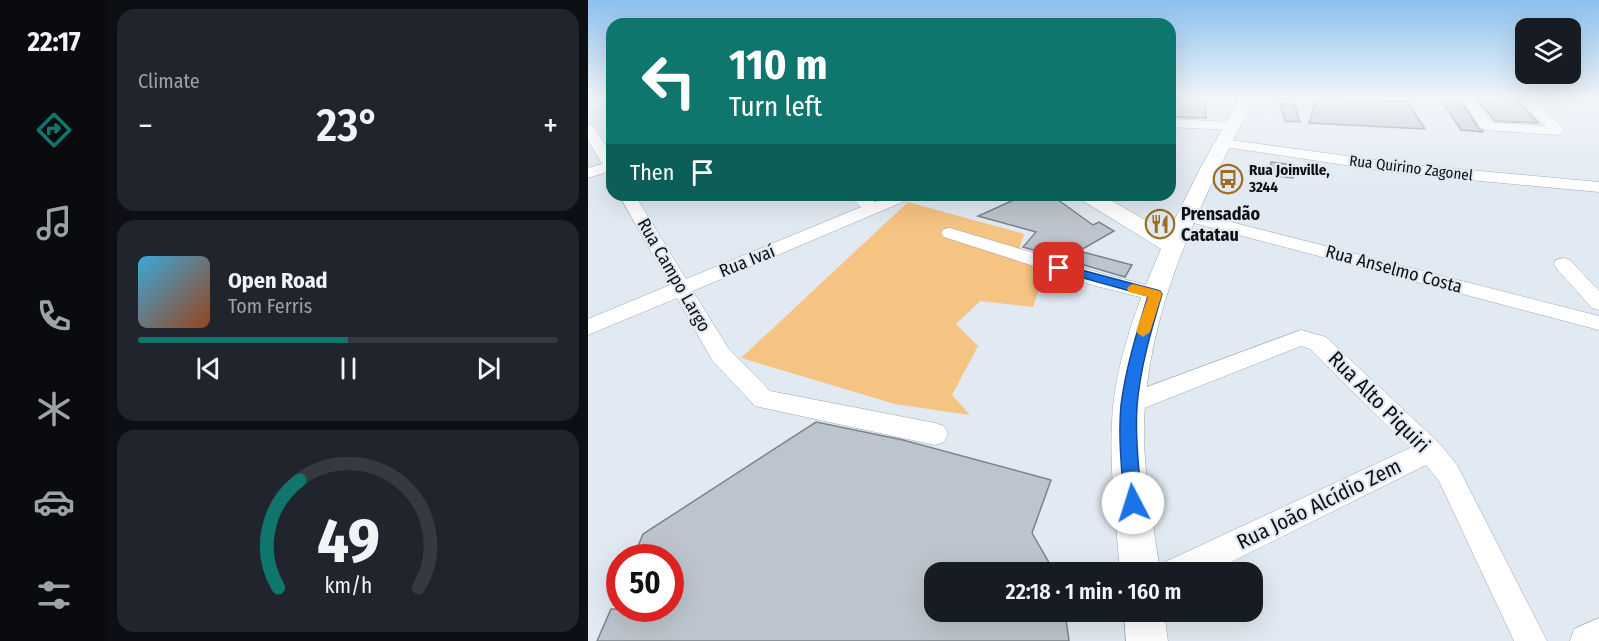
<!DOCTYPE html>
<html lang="en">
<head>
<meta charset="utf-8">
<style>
  body { margin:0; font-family:"Fira Sans Condensed",sans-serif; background:#20242c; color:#f1f3f6; height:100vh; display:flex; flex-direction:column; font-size:22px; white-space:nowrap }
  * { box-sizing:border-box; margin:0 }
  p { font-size:20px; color:#9ea1a6 }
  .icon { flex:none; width:33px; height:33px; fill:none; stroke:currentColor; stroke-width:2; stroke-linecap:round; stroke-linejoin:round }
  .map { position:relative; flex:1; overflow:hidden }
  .details { display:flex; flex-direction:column; gap:9px; padding:9px; background:#0d0f14; width:480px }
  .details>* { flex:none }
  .top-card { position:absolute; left:18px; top:18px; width:570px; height:183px; border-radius:18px; box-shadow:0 6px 24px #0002; background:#0f766e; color:#fff; overflow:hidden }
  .tools { position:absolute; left:927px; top:18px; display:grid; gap:12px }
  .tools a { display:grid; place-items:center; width:66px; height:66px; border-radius:12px; background:#171b24; box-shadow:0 6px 24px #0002; font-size:30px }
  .speed { position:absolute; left:18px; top:544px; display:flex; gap:12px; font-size:30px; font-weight:700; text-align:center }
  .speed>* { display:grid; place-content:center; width:78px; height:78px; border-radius:50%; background:#171b24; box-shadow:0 6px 24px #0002; line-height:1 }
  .speed .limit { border:9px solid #d22; background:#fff; color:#111 }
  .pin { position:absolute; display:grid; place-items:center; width:51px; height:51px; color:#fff; margin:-26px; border-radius:12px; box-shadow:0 3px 9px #0006 }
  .me { position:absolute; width:66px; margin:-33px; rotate:355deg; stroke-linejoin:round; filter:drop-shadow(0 0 4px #0008) }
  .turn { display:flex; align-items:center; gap:21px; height:126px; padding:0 24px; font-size:27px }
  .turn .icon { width:78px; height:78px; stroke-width:2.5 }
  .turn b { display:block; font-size:42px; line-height:51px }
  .then { display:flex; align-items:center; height:57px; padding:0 24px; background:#0003; gap:12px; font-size:22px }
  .big { font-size:45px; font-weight:600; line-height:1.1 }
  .details .card { flex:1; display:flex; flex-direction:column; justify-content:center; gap:9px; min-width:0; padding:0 21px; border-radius:18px; background:#20242c }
  .details .dial { align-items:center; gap:0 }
  .dial svg { height:156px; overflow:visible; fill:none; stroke:#363941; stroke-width:7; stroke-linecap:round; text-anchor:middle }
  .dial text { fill:#f1f3f6; stroke:none }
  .song { display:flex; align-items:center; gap:18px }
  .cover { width:72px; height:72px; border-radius:9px; background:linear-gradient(135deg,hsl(200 70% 55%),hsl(20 70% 35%)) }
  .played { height:6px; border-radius:3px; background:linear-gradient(90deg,#0f766e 50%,#363941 50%) }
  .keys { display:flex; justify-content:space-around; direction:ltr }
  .heat { display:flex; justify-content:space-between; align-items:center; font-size:33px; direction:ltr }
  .trip { position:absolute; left:336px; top:562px; width:339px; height:60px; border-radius:18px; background:#171b24; box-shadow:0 6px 24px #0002; font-weight:600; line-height:60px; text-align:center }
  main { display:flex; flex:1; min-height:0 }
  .menu { display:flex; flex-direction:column; width:108px; justify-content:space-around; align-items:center; background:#090b0e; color:#9ea1a6 }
  .menu .icon { width:42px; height:42px }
  .menu .current { color:#0f766e }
  .menu b { font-size:27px; color:#f1f3f6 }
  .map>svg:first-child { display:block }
</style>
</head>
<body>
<main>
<nav class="menu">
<b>22:17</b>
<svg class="icon current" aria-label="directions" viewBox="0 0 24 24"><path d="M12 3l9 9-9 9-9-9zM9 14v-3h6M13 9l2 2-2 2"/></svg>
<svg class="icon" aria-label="music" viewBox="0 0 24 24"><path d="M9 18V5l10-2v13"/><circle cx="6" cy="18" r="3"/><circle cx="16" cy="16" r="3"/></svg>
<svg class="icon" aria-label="phone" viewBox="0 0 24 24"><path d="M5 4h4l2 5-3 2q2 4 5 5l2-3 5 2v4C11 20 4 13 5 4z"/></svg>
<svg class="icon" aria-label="climate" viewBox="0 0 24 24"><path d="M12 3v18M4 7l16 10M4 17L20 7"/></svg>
<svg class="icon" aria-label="car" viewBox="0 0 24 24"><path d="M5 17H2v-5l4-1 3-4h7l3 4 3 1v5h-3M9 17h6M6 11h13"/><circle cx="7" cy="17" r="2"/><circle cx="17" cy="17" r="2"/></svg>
<svg class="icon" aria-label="filters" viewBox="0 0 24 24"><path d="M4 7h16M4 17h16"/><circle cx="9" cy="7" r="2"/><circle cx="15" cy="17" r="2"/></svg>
</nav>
<section class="details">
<div class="card"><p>Climate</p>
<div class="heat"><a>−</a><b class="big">23°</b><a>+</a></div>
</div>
<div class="card">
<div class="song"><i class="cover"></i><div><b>Open Road</b><p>Tom Ferris</p></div></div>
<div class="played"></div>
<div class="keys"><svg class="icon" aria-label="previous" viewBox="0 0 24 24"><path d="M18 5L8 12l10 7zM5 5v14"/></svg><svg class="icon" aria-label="pause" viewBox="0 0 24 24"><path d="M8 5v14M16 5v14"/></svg><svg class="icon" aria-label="next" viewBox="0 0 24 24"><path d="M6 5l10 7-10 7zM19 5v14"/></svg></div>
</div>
<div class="card dial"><svg viewBox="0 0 100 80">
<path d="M14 69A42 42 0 1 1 86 69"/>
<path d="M14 69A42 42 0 0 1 25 14" stroke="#0f766e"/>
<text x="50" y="56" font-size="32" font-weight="700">49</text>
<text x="50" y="72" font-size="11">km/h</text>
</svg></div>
</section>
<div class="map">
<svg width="1011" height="641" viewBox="0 0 1011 641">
  <rect width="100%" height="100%" fill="#e1eaf2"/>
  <!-- green -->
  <path fill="#f5c382" d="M 320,202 L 436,234 L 429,256 L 459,265 L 445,307 L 392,301 L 368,324 L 390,346 L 364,395 L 382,415 L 307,404 L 153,358 Z"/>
  <!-- building -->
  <path fill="#bcc5cd" stroke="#7b848b" stroke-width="1.5" d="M 582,98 L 617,99 L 618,118 L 582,117 Z
    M 729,98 L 819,101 L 837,129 L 721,123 Z
    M 852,98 L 871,98 L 890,128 L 896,132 L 873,130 Z
    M 888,98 L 927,98 L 950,123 L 907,121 Z
    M 692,104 L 706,104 L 712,122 L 697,121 Z
    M 683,162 L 706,165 L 705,178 L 682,175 Z
    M 437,195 L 463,195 L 505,225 L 511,222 L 526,231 L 491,251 L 544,265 L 537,277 L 435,247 L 448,232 L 390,216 Z
    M 228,422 L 315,440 L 463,480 L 444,533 L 467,573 L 346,573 L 346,612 L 477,612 L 481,641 L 9,641 L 23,609 L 82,609 L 82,558 L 45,558 L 55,534 Z"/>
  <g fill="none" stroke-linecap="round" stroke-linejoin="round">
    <!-- minor casing -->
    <g stroke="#9da6ae" stroke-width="1">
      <path id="minor" d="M 873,98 L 885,98 L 902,121 L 906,123 L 958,126 L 930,98 L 943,98 L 976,129 L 973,134 L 968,135 L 898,130 L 892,127 Z
        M 582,119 L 644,122 L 651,126 L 644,130 L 582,127 Z
        M 0,124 L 5,125 L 24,156 L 24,174 L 19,172 L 0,178 L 0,168 L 14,164 L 0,140 Z
        M 635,139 L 817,164 L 1011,182 L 1011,192 L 817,174 L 630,146 L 628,143 Z
        M 31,195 L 47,195 L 98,279 L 273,207 L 261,195 L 279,195 L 287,202 L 304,195 L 326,195 L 324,198 L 105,291 L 140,348 L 182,391 L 347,423 L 356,426 L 360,434 L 356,442 L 347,445 L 167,406 L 124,360 L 89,298 L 0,335 L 0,319 L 82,285 Z
        M 600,211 L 1011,316 L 1011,330 L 594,220 L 591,216 L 594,212 Z
        M 362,228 L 519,275 L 575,289 L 578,294 L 575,299 L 568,301 L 508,286 L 356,237 L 353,233 L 356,229 Z
        M 975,258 L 982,260 L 1011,291 L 1011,310 L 1004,308 L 968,268 L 966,264 L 968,260 Z
        M 713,330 L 738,337 L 851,443 L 869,465 L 959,641 L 926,641 L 851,481 L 838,465 L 621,573 L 573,573 L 577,562 L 822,448 L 722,349 L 713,346 L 541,414 L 532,411 L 529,404 L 532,397 Z
        M 1011,618 L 1011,641 L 982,641 L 986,629 Z"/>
    </g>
    <!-- major casing -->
    <g stroke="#9da6ae" stroke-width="1">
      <path id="major" d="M 12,98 L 24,98 L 24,105 L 0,111 L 0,101 Z
        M 651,98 L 667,98 C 617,194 565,295 557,405 C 552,461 565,518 572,573 L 532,573 C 528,518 520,462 525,407 C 531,352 551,300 573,249 L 492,199 L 489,195 L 514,195 L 580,233 L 612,169 Z
        M 536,612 L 576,612 L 580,641 L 538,641 Z"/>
    </g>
    <!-- minor -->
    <use href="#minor" fill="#fff" fill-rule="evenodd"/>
    <!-- major -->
    <use href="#major" fill="#fff" fill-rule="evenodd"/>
  </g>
  <!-- sky -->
  <linearGradient id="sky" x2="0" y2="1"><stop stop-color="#8cc0ef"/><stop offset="0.52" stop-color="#f2f6f9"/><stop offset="1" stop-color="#f2f6f9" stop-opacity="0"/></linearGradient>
  <rect width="1011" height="188" fill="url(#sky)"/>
  <!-- route -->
  <path fill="#1a73e8" stroke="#114b97" stroke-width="1.5" d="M 471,264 L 572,291 L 574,294 C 563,331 552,368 549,406 C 547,438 551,471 554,503 L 551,509 L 545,511 L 539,509 L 536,503 C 534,470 530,437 533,405 C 538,367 549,332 560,296 L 467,270 L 465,268 L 467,265 Z"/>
  <!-- slow -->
  <path fill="#f59e0b" d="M 545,284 L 572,291 L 574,294 L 562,332 L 555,337 L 548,332 L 560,297 L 541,292 L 539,289 L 541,286 Z"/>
  <!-- icons -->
  <defs>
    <g id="bus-ring" transform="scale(1.5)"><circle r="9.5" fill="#e1eaf2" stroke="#9f6e23" stroke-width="1.5"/><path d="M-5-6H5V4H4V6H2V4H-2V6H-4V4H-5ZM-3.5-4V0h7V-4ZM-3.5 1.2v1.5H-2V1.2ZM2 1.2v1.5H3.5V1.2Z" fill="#9f6e23"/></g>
    <g id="restaurant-ring" transform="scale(1.5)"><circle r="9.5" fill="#e1eaf2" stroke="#9f6e23" stroke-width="1.5"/><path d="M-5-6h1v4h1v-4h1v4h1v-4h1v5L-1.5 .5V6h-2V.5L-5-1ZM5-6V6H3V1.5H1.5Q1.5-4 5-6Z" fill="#9f6e23"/></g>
  </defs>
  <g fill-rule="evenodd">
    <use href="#bus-ring" x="640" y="179"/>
    <use href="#restaurant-ring" x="572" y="224"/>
  </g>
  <g text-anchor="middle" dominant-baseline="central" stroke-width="4.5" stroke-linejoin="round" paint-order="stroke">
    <!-- far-street labels -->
    <g font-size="15" fill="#0d1013" stroke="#e1eaf2">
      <text transform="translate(823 168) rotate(7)">Rua Quirino Zagonel</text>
    </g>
    <!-- far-poi labels -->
    <g font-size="15" font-weight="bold" fill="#0d1013" stroke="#e1eaf2" text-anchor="start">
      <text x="661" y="170">Rua Joinville,<tspan x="661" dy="17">3244</tspan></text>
    </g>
    <!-- poi labels -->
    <g font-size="18" font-weight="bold" fill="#0d1013" stroke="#e1eaf2" text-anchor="start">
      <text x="593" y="214">Prensadão<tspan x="593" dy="21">Catatau</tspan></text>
    </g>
    <!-- street labels -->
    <g font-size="18" fill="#0d1013" stroke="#e1eaf2">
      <text transform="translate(159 261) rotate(-22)">Rua Ivaí</text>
      <text transform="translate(806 269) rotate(15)">Rua Anselmo Costa</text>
      <text transform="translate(86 275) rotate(60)">Rua Campo Largo</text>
    </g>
    <!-- near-street labels -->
    <g font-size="21" fill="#0d1013" stroke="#e1eaf2">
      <text transform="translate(791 402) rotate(45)">Rua Alto Piquiri</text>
      <text transform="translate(731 504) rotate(-26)">Rua João Alcídio Zem</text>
    </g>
  </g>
</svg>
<div class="tools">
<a><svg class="icon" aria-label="layers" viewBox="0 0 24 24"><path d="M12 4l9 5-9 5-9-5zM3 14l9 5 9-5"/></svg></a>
</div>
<div class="speed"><div class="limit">50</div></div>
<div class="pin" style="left:471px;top:268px;background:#d93025"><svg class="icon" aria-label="arrive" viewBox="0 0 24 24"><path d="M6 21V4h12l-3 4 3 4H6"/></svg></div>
<svg class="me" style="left:545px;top:503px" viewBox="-20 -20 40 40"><circle r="19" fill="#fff"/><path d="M0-13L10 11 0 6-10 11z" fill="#1a73e8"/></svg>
<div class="trip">22:18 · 1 min · 160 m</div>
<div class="top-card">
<div class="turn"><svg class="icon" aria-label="left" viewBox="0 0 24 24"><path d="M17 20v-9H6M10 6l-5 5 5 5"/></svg><div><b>110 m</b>Turn left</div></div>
<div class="then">Then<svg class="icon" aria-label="arrive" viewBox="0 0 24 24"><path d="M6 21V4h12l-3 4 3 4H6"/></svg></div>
</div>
</div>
</main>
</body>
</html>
